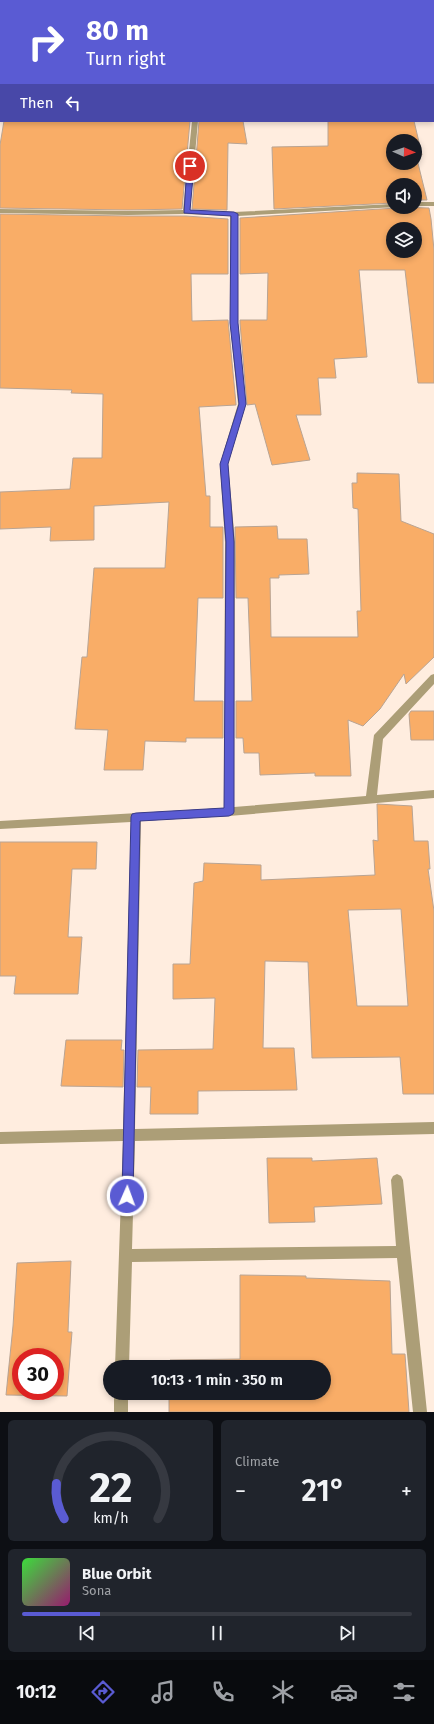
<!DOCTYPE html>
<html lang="en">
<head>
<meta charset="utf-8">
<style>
  body { margin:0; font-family:"Fira Sans",sans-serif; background:#20242c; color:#f1f3f6; height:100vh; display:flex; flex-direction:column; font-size:15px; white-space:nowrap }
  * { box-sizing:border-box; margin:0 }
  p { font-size:13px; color:#9ea1a6 }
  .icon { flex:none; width:22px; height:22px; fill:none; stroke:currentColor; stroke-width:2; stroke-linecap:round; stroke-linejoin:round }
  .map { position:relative; height:1412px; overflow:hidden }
  .panel { display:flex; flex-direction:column; gap:8px; padding:8px; background:#0d0f14; flex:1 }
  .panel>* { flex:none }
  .hud { position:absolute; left:0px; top:0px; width:434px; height:122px; box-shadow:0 2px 6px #0003; background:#5a5bd3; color:#fff; overflow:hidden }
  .needle { width:26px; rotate:92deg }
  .fabs { position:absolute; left:386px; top:134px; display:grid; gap:8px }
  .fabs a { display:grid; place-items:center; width:36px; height:36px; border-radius:50%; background:#171b24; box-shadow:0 2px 6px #0003; font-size:20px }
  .speed { position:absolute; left:12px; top:1348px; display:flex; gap:8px; font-size:20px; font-weight:700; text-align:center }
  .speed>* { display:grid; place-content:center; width:52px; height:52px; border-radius:50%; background:#171b24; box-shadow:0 2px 6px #0003; line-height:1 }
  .speed .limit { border:6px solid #d22; background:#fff; color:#111 }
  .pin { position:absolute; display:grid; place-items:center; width:34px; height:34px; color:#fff; margin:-17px; border:2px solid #fff; border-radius:50%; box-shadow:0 1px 4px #0007 }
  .me { position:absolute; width:44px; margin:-22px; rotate:2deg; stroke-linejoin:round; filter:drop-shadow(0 0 3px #0008) }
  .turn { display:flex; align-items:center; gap:14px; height:84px; padding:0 20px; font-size:18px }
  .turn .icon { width:52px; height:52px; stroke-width:2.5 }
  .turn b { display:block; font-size:28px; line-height:34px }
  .then { display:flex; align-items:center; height:38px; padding:0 20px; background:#0003; gap:8px; font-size:15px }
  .big { font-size:30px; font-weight:600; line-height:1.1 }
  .panel .widget { flex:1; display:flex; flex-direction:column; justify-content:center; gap:6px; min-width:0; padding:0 14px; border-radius:6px; background:#20242c }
  .panel .dial { align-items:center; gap:0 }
  .dial svg { height:104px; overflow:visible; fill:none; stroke:#363941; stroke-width:7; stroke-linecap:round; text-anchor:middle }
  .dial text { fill:#f1f3f6; stroke:none }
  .song { display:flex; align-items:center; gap:12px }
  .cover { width:48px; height:48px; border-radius:6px; background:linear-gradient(135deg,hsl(120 70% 55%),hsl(320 70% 35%)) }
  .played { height:4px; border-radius:2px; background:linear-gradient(90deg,#5a5bd3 20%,#363941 20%) }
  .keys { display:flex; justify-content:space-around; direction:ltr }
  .heat { display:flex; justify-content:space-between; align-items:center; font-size:22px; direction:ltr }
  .panel .tiles { flex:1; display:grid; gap:8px; grid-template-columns:1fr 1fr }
  .widget:last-child { grid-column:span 2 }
  .trip { position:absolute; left:103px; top:1360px; width:228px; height:40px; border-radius:20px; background:#171b24; box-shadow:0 2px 6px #0003; font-weight:600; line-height:40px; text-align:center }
  .dock { display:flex; height:64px; justify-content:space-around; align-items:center; background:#090b0e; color:#9ea1a6 }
  .dock .icon { width:28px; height:28px }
  .dock .selected { color:#5a5bd3 }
  .dock b { font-size:18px; color:#f1f3f6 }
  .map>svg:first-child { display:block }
</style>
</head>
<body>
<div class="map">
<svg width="434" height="1412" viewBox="0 0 434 1412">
  <rect width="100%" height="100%" fill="#ffeddf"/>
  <!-- building -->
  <path fill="#f9ad67" stroke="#b9a493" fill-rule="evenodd" d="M 4,121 L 190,121 L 182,209 L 128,210 L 0,208 L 0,145 Z
    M 199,121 L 243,121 L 247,144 L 228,143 L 227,210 L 192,209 Z
    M 328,121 L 414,121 L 422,155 L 416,155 L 427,200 L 415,200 L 415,185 L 393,185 L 393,203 L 274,209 L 272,147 L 328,146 ZM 393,141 L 415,141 L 415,163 L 393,163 Z
    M 397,207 L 429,208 L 431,219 L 434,250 L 434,383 L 418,383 L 405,270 L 359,270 L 367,357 L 334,359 L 336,378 L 318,378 L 321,415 L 296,415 L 310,460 L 272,465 L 255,404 L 247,405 L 240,323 L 240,320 L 267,320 L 268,273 L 240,274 L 240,218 L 396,208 ZM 393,229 L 415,229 L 415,251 L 393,251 Z
    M 0,214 L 128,216 L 186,216 L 228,219 L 228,274 L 191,274 L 192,321 L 228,320 L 236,404 L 236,405 L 199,407 L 206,496 L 210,496 L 210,527 L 223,527 L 223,598 L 198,598 L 194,701 L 223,701 L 223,738 L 186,738 L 186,742 L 145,741 L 143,770 L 104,770 L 108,730 L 75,729 L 82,657 L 87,657 L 94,568 L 165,568 L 169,502 L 94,506 L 94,540 L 50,541 L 51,527 L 0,529 L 0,492 L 70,489 L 73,458 L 102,458 L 103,394 L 71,393 L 72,390 L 0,388 Z
    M 357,473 L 399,474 L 401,521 L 434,534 L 434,657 L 406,684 L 404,674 L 380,709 L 363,726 L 348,720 L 351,776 L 315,776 L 315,773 L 260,775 L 259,753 L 244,753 L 243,738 L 236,738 L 236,701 L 252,701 L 248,598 L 236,598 L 235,527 L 277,526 L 278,539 L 307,539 L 309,574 L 279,575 L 279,578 L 270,578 L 271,637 L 358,637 L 357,611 L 361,611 L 358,509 L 353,508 L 352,483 L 357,483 Z
    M 411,711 L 434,711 L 434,740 L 411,740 L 409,714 Z
    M 377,804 L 412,806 L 414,841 L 428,841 L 430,869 L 428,869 L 434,911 L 434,1094 L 403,1094 L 400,1057 L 312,1058 L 308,962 L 265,961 L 263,1048 L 294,1048 L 297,1090 L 198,1091 L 198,1114 L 150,1114 L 151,1087 L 137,1087 L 138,1050 L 213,1049 L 215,998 L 173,999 L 173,964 L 190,964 L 194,883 L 203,881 L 204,863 L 261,865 L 261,880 L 375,875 L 373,840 L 378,841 ZM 401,909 L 408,1006 L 357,1006 L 348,910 Z
    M 0,842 L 97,842 L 96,869 L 72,869 L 68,937 L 82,937 L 78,994 L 14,994 L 16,976 L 0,976 Z
    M 66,1040 L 122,1040 L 121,1050 L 124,1050 L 123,1087 L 61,1086 Z
    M 267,1158 L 312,1158 L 312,1161 L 377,1158 L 382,1204 L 314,1207 L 315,1222 L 269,1223 Z
    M 71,1261 L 68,1332 L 72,1332 L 67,1396 L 6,1395 L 13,1326 L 17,1263 ZM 21,1357 L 55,1357 L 55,1391 L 21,1391 Z
    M 240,1275 L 306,1276 L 306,1278 L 390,1281 L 392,1354 L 405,1354 L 409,1412 L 169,1412 L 169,1393 L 324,1393 L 324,1367 L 170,1367 L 170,1360 L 240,1359 Z"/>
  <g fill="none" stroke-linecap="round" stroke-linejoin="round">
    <!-- minor -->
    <path fill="#ac9e77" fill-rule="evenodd" d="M 192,121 L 198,121 L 190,210 L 234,212 L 393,204 L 393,207 L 396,207 L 238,216 L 238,323 L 246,404 L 228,464 L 235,542 L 234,807 L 366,796 L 374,735 L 431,675 L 434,674 L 434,684 L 383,739 L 377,795 L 434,790 L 434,798 L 229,816 L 141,821 L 135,1129 L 434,1122 L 434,1134 L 135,1141 L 132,1249 L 396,1246 L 391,1180 L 393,1176 L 397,1174 L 401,1176 L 403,1180 L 427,1412 L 413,1412 L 397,1258 L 132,1262 L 129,1367 L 115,1367 L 123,1141 L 0,1144 L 0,1132 L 123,1129 L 131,822 L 0,829 L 0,821 L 224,808 L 225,542 L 220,464 L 238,404 L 230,323 L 230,216 L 186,214 L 128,215 L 0,213 L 0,209 L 128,211 L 183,210 Z
      M 415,202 L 434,202 L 434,206 L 415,206 Z
      M 114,1393 L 128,1393 L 128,1412 L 114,1412 Z"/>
  </g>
  <!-- route -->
  <path fill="#5a5bd3" stroke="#3a3b89" d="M 190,164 L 194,166 L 190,210 L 234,212 L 238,214 L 238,323 L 246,404 L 228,464 L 234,542 L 234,812 L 233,814 L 229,816 L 140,821 L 133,1196 L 131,1200 L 127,1201 L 123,1200 L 122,1196 L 131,817 L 132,814 L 136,813 L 224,808 L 226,542 L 220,464 L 239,404 L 230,323 L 231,216 L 184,213 L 187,166 Z"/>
</svg>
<div class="fabs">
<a><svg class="needle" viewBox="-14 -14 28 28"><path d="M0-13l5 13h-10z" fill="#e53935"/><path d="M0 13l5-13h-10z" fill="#9ea1a6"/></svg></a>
<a><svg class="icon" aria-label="sound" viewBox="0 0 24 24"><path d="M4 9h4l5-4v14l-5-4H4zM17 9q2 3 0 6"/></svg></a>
<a><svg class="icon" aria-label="layers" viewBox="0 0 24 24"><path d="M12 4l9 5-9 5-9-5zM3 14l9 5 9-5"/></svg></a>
</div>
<div class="speed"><div class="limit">30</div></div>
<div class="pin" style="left:190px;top:166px;background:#d93025"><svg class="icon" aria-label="arrive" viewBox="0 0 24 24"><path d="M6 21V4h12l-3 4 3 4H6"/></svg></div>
<svg class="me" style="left:127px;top:1196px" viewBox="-20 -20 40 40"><circle r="17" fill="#5a5bd3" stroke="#fff" stroke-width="3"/><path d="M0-11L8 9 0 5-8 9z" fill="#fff"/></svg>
<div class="trip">10:13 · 1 min · 350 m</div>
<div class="hud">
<div class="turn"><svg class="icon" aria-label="right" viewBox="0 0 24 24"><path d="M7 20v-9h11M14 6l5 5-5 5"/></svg><div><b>80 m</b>Turn right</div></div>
<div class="then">Then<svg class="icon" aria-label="left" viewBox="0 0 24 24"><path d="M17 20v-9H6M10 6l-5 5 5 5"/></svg></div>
</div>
</div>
<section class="panel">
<div class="tiles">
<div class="widget dial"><svg viewBox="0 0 100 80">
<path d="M14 69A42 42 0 1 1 86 69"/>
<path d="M14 69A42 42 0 0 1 8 42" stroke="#5a5bd3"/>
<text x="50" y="56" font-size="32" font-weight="700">22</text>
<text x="50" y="72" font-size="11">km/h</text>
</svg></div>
<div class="widget"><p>Climate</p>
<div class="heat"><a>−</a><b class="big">21°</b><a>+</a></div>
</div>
<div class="widget">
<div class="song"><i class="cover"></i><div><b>Blue Orbit</b><p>Sona</p></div></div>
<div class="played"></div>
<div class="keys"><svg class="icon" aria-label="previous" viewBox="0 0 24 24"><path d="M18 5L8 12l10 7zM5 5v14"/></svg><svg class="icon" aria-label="pause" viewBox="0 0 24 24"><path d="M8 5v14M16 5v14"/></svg><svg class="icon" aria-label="next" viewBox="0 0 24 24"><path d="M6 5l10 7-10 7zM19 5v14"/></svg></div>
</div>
</div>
</section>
<nav class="dock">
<b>10:12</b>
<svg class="icon selected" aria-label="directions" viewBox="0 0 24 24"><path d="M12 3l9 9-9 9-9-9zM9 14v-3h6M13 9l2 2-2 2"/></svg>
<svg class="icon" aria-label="music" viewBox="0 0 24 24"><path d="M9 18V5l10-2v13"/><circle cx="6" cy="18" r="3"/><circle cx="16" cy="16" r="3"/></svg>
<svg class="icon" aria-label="phone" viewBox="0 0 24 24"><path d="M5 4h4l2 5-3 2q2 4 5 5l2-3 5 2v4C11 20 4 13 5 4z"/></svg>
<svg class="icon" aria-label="climate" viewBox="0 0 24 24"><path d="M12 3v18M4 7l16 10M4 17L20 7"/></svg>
<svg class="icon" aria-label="car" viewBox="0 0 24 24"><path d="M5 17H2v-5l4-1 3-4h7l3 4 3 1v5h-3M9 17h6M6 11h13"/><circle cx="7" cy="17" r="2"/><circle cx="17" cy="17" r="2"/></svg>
<svg class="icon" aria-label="filters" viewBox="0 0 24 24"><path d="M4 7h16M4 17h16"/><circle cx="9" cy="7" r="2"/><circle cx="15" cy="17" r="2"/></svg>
</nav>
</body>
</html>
